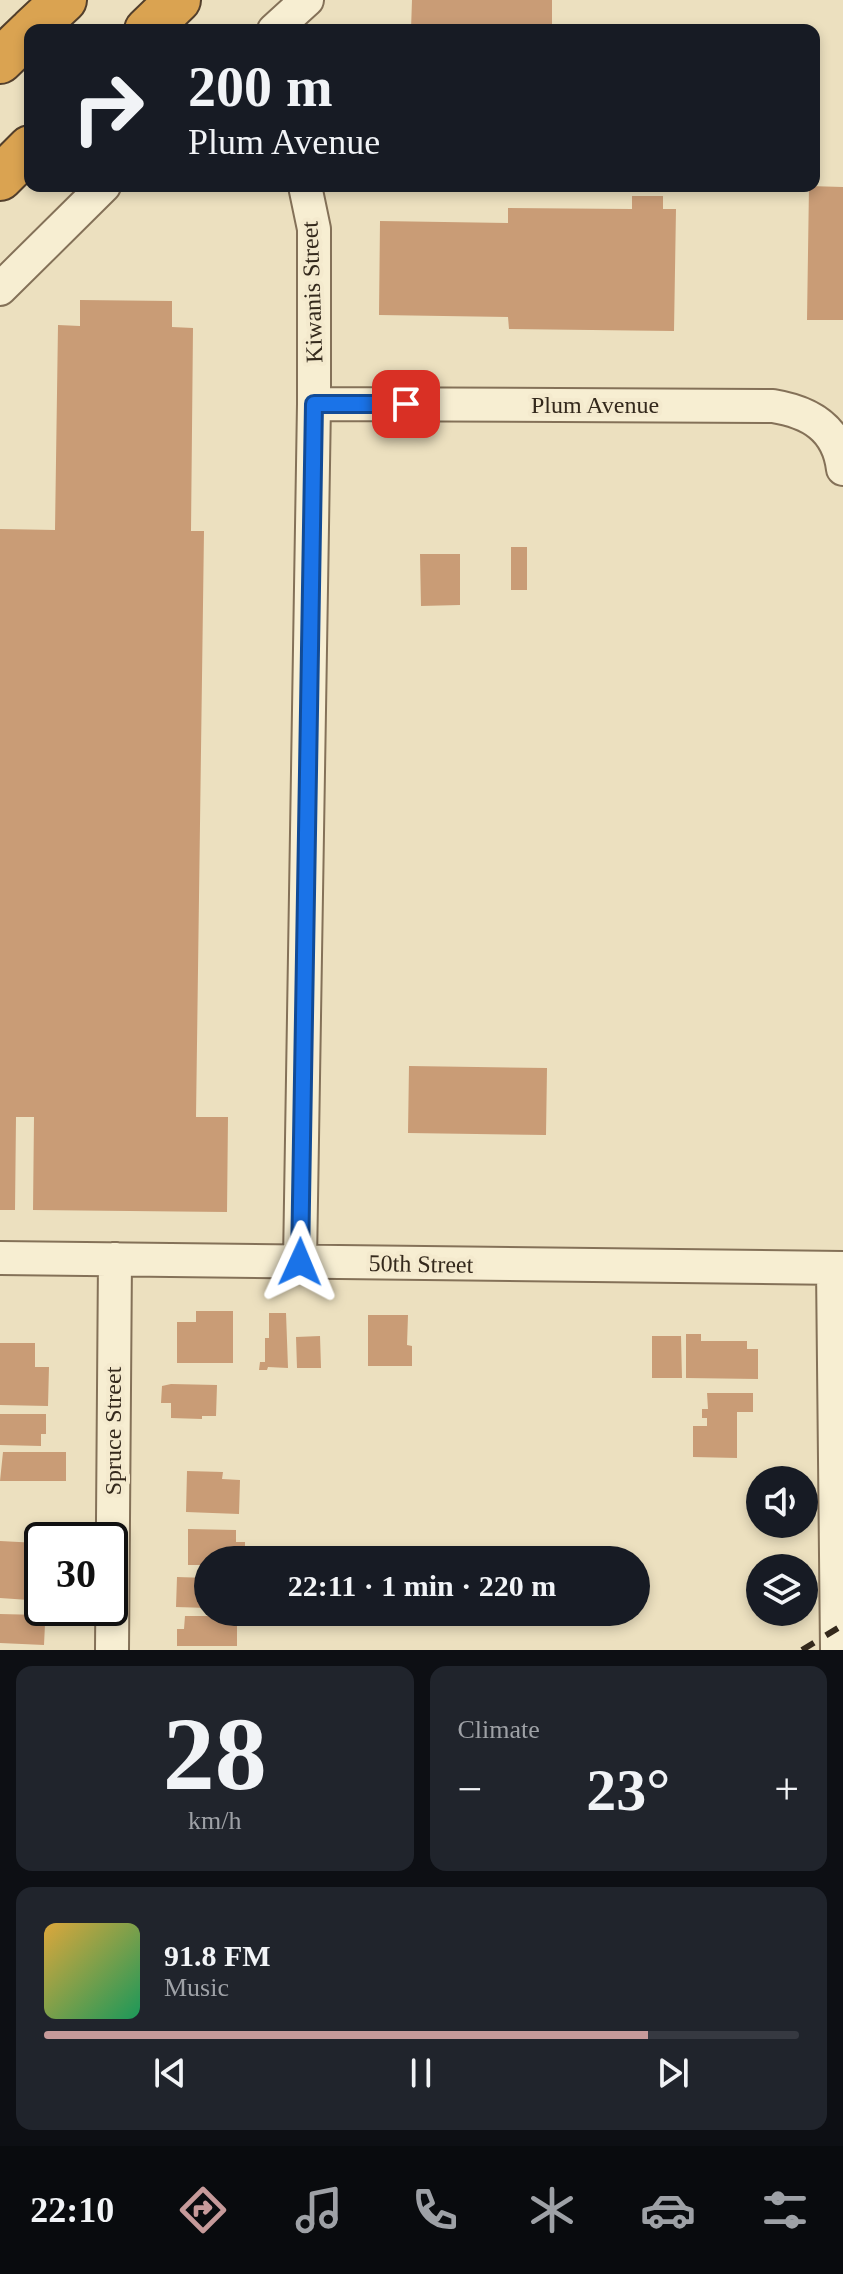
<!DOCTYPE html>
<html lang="en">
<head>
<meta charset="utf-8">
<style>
  body { margin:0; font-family:"Times New Roman",serif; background:#20242c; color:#f1f3f6; height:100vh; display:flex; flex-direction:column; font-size:30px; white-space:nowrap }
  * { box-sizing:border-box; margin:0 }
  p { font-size:26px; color:#9ea1a6 }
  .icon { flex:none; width:44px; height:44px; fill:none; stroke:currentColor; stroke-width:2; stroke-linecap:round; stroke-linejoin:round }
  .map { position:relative; height:1650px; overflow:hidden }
  .drawer { display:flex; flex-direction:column; gap:16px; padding:16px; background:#0d0f14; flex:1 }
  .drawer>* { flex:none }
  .hud { position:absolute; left:24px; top:24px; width:796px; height:168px; border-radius:16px; box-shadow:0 4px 12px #0003; background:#171b24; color:#f1f3f6; overflow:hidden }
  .buttons { position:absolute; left:746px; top:1466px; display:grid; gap:16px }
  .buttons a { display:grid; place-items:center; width:72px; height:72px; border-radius:50%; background:#171b24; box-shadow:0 4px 12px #0003; font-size:40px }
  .speed { position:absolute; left:24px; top:1522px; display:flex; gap:16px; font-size:40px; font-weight:700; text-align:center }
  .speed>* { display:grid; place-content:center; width:104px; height:104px; border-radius:50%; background:#171b24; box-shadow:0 4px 12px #0003; line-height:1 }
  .speed .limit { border:4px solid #111; border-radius:12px; background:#fff; color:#111 }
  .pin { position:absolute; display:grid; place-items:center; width:68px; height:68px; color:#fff; margin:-34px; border-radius:16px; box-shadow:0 4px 12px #0006 }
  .me { position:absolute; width:88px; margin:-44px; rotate:1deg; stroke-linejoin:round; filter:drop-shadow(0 0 6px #0008) }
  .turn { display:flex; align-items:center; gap:28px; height:168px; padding:0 32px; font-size:36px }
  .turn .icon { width:104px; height:104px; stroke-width:2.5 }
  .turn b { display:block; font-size:56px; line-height:68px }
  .big { font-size:60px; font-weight:800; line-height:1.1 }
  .drawer .card { flex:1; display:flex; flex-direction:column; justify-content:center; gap:12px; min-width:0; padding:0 28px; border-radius:16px; background:#20242c }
  .drawer .dial { align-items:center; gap:0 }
  .dial b { font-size:104px; line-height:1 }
  .song { display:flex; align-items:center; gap:24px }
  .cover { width:96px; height:96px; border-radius:12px; background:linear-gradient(135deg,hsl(40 70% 55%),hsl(150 70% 35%)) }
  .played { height:8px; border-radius:4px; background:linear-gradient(90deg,#c69a9a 80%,#363941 80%) }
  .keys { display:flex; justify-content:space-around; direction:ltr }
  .heat { display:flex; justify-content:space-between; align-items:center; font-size:44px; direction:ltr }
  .drawer .tiles { flex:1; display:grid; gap:16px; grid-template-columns:1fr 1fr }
  .card:last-child { grid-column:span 2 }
  .trip { position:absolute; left:194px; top:1546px; width:456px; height:80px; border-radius:40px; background:#171b24; box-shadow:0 4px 12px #0003; font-weight:800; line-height:80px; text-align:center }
  .menu { display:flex; height:128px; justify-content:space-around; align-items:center; background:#090b0e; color:#9ea1a6 }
  .menu .icon { width:56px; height:56px }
  .menu .active { color:#c69a9a }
  .menu b { font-size:36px; color:#f1f3f6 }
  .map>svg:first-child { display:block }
</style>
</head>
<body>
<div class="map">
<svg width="843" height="1650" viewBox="0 0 843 1650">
  <rect width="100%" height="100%" fill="#ece0bf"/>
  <!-- building -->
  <path fill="#c99c76" d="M 412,0 L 552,0 L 552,30 L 411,30 Z
    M 809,186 L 843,187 L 843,320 L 807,320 Z
    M 632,196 L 663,196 L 663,209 L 676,209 L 674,331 L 509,329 L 508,317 L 379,315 L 380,221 L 508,223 L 508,208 L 632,209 Z
    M 80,300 L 172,301 L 172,327 L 193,328 L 191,531 L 204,531 L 196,1117 L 228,1117 L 227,1212 L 33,1210 L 34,1117 L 16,1117 L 15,1210 L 0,1210 L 0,529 L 55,530 L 58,325 L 80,326 Z
    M 511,547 L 527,547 L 527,590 L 511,590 Z
    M 420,554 L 460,554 L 460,605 L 421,606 Z
    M 409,1066 L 547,1068 L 546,1135 L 408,1133 Z
    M 196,1311 L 233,1311 L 233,1363 L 177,1363 L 177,1322 L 196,1322 Z
    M 269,1313 L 286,1313 L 288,1368 L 268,1367 L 267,1370 L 259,1370 L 260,1362 L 265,1362 L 265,1338 L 269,1338 Z
    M 368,1315 L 408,1315 L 407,1345 L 412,1346 L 412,1366 L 368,1366 Z
    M 686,1334 L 701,1334 L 701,1341 L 747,1341 L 747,1349 L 758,1349 L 758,1379 L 686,1378 Z
    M 320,1336 L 321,1368 L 297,1368 L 296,1337 Z
    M 652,1336 L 681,1336 L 682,1378 L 652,1378 Z
    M 0,1343 L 35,1343 L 35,1367 L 49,1367 L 48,1406 L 0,1405 Z
    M 171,1384 L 217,1385 L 216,1416 L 202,1416 L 202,1419 L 171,1418 L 171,1403 L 161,1403 L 162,1386 Z
    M 707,1393 L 753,1393 L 753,1412 L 737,1412 L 737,1458 L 693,1457 L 693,1426 L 707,1426 L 707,1418 L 702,1418 L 702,1409 L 708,1409 Z
    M 0,1414 L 46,1414 L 46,1434 L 41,1434 L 41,1446 L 0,1445 Z
    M 3,1452 L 66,1452 L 66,1481 L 0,1481 Z
    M 187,1471 L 223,1472 L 222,1479 L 240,1480 L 239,1514 L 186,1512 Z
    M 188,1529 L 236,1530 L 236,1542 L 245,1542 L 245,1555 L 236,1555 L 236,1560 L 208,1560 L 208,1565 L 188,1565 Z
    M 0,1541 L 38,1543 L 38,1582 L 31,1581 L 29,1600 L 0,1598 Z
    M 177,1577 L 208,1578 L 208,1608 L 176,1607 Z
    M 0,1614 L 41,1615 L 41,1624 L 45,1624 L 44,1645 L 0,1643 Z
    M 185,1616 L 229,1616 L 229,1625 L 237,1625 L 237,1646 L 177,1646 L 177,1629 L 184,1629 Z"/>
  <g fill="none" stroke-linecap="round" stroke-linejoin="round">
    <!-- minor casing -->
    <g stroke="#847158" stroke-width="36">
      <path id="minor" d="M 274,30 L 307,0
        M 0,289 L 104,186
        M 314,404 L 773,406 C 810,412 838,428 843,469
        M 0,1258 L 843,1268
        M 300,1262 L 314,404 L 314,229 L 305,186
        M 833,1268 L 837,1650
        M 112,1650 L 115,1259"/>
    </g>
    <!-- highway casing -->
    <g stroke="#523f2c" stroke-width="48">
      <path id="highway" d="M 32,30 L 64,0
        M 147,30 L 178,0
        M 0,61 L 30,32
        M 0,178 L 30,148"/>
    </g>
    <!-- minor -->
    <use href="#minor" stroke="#f7eed2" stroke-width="32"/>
    <!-- highway -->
    <use href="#highway" stroke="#daa351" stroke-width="44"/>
    <!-- rail -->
    <path stroke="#34291c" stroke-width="6" stroke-dasharray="14 14" stroke-linecap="butt" d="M 802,1650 L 843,1625"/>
  </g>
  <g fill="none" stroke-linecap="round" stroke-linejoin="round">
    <!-- route casing -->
    <g stroke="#114b97" stroke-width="20">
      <path id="route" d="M 300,1262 L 314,404 L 406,404"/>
    </g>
    <!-- route -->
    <use href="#route" stroke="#1a73e8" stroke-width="14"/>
  </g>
  <g text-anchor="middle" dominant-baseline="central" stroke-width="8" stroke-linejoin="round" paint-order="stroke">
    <!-- street labels -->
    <g font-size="24" fill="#34291c" stroke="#f4eace">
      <text transform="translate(312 292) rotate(-92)">Kiwanis Street</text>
      <text x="595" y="405">Plum Avenue</text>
      <text transform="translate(421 1264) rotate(1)">50th Street</text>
      <text transform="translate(113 1431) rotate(-90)">Spruce Street</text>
    </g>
  </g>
</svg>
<div class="buttons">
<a><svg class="icon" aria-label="sound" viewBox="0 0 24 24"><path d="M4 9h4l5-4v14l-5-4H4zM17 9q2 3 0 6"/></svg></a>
<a><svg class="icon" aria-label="layers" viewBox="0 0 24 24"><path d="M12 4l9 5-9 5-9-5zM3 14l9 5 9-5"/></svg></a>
</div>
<div class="speed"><div class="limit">30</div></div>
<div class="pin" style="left:406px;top:404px;background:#d93025"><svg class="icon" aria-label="arrive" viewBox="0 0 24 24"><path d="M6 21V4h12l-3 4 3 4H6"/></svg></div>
<svg class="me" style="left:300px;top:1262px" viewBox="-20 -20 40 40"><path d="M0-17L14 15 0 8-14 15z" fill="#1a73e8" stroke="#fff" stroke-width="4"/></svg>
<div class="trip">22:11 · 1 min · 220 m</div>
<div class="hud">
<div class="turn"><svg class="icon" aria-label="right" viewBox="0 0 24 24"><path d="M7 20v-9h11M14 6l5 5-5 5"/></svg><div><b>200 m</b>Plum Avenue</div></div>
</div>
</div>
<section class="drawer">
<div class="tiles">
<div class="card dial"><b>28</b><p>km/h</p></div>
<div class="card"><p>Climate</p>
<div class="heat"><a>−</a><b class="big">23°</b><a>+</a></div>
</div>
<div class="card">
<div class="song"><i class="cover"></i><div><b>91.8 FM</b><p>Music</p></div></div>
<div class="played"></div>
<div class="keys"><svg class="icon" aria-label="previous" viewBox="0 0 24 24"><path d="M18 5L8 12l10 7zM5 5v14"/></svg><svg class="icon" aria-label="pause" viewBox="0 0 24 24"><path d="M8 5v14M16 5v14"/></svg><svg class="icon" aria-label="next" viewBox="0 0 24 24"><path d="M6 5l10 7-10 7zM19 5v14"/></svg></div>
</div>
</div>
</section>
<nav class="menu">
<b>22:10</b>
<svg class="icon active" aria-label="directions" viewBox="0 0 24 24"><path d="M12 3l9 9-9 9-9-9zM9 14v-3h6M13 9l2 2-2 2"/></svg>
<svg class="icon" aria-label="music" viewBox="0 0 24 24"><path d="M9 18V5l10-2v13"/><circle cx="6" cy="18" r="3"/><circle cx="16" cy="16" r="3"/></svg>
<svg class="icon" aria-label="phone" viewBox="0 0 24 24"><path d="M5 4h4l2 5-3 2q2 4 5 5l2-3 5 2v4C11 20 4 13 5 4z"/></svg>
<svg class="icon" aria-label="climate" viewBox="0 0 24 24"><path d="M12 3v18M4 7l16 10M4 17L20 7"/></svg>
<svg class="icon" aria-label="car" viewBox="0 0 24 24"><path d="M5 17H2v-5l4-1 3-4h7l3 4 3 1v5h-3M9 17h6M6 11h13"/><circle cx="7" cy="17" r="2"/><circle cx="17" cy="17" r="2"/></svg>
<svg class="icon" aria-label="filters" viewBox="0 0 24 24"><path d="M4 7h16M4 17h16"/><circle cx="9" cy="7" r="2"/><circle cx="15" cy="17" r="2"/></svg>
</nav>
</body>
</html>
